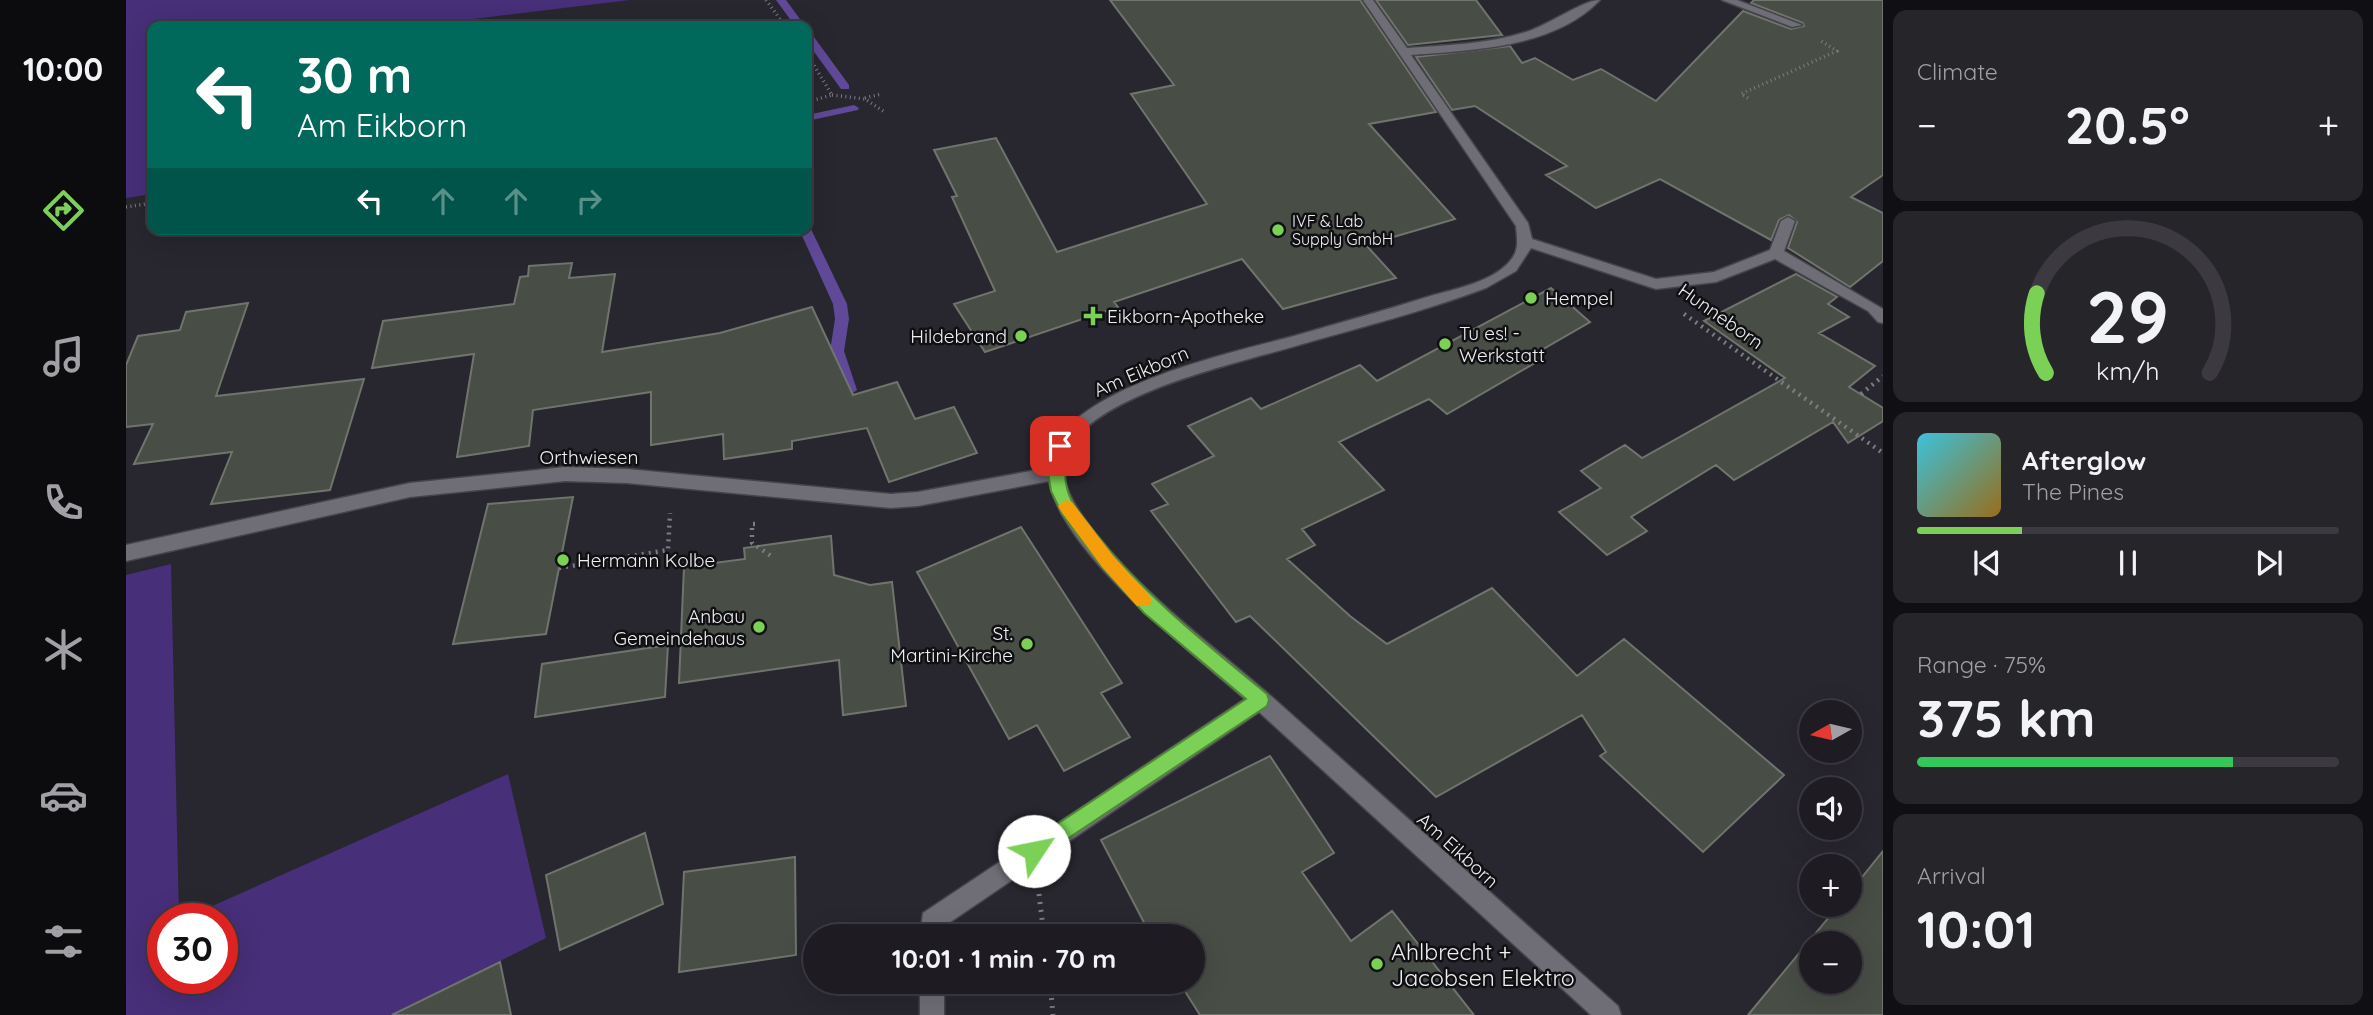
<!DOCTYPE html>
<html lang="en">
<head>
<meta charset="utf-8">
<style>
  body { margin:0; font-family:Quicksand,sans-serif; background:#26252a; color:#f1f3f6; height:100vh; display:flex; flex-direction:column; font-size:26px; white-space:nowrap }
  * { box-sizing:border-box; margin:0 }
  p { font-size:23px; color:#a1a1a5 }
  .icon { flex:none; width:38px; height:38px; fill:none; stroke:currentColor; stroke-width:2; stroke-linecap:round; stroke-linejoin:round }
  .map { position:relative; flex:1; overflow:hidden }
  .details { display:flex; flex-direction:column; gap:10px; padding:10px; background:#100f13; width:490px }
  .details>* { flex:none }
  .banner { position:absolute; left:21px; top:21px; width:665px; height:214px; border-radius:14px; box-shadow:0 7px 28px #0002,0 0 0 2px #3c3a40; background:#00695c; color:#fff; overflow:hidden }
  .needle { width:46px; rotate:262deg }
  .buttons { position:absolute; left:1673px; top:700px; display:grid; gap:14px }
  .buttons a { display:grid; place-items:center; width:63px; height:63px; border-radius:50%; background:#1e1c22; box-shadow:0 7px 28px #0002,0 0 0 2px #3c3a40; font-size:35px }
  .speed { position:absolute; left:21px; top:903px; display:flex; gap:14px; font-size:35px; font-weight:700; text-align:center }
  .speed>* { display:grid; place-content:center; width:91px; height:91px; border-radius:50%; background:#1e1c22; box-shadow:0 7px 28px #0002,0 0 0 2px #3c3a40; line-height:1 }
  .speed .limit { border:10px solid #d22; background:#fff; color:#111 }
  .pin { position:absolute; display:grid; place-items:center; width:60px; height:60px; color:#fff; margin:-30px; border-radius:14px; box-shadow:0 4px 10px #0006 }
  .me { position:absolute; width:77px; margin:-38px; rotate:56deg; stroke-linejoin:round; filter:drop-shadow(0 0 5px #0008) }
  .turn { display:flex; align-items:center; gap:24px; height:147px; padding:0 35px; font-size:32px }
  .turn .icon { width:91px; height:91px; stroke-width:2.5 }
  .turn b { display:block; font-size:49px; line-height:60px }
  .lanes { display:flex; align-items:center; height:66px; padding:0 35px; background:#0003; justify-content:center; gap:35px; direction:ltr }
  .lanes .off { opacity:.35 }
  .big { font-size:52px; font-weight:800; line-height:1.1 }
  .details .tile { flex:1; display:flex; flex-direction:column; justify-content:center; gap:10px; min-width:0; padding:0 24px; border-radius:14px; background:#26252a }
  .details .dial { align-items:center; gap:0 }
  .dial svg { height:182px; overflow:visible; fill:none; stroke:#3c3a40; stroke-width:7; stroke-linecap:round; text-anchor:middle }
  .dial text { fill:#f1f3f6; stroke:none }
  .song { display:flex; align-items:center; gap:21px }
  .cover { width:84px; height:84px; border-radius:10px; background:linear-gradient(135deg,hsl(190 70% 55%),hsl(40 70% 35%)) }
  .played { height:7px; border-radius:4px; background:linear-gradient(90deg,#7bd156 25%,#3c3a40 25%) }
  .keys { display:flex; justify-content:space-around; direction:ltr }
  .heat { display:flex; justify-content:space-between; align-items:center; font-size:38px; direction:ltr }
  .charge { height:10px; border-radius:5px; background:linear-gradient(90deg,#34c759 75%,#3c3a40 0) }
  .trip { position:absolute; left:677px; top:924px; width:402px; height:70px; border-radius:35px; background:#1e1c22; box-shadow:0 7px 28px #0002,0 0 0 2px #3c3a40; font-weight:800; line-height:70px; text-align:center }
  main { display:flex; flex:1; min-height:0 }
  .tabs { display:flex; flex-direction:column; width:126px; justify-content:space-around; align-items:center; background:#0c0b0e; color:#a1a1a5 }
  .tabs .icon { width:49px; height:49px }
  .tabs .current { color:#7bd156 }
  .tabs b { font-size:32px; color:#f1f3f6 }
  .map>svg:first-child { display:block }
</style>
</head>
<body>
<main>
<nav class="tabs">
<b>10:00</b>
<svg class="icon current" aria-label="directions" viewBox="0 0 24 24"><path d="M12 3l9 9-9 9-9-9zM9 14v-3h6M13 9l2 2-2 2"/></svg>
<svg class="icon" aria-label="music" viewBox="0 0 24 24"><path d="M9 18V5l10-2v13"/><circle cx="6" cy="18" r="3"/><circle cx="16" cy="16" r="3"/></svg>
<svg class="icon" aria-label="phone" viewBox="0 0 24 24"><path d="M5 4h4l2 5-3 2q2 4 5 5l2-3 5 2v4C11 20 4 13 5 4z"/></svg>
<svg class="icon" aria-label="climate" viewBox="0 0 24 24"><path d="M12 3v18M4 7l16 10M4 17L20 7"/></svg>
<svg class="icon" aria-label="car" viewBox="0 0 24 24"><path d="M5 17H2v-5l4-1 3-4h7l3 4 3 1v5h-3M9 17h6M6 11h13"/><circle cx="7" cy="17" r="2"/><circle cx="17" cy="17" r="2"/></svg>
<svg class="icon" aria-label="filters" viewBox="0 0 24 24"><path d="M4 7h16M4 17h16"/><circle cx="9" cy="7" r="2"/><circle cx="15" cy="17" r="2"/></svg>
</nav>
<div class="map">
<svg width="1757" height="1015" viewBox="0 0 1757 1015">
  <rect width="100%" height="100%" fill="#28262e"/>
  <!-- green -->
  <path fill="#472f79" d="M 0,0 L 504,0 L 289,26 L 26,26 L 26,194 L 0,198 Z
    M 45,564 L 53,919 L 37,919 L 37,978 L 96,978 L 96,919 L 57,919 L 382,774 L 420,938 L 266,1015 L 0,1015 L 0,575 Z"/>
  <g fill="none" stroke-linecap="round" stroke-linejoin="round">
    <!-- stream -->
    <path fill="#604998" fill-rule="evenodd" d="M 650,0 L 660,0 L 679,26 L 669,26 Z
      M 681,32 L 685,33 L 723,85 L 723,89 L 715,89 L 681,42 Z
      M 728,105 L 733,108 L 732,110 L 681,121 L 681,115 Z
      M 681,225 L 685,229 L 721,304 L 723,319 L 718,351 L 731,390 L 724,395 L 717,390 L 704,351 L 709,319 L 707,304 L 673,229 L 681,229 Z"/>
  </g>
  <!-- building -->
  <path fill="#484d46" stroke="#6f756d" stroke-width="2" fill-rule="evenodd" d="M 984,0 L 1234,0 L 1310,112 L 1243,124 L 1329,219 L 1240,245 L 1270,278 L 1157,309 L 1116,259 L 988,302 L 992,307 L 859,352 L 828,304 L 869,291 L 826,197 L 831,196 L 808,150 L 870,138 L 931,252 L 1081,204 L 1005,94 L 1048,85 Z
    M 1250,0 L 1350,0 L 1376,35 L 1282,45 Z
    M 1628,0 L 1757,0 L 1757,175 L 1725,197 L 1757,213 L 1757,261 L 1724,287 L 1662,248 L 1671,222 L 1663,215 L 1653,220 L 1645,240 L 1534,179 L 1470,208 L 1420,175 L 1441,166 L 1349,106 L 1326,110 L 1290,57 L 1384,46 L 1396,63 L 1409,58 L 1447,80 L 1475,69 L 1530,101 L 1617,11 L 1665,29 L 1678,26 L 1677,23 L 1625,3 Z
    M 446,263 L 443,278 L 489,274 L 476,352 L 594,333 L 686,307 L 727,395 L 771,382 L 789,419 L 828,407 L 851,453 L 763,482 L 741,428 L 666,441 L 666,449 L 598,459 L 597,434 L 525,445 L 525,392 L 407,410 L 403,446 L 331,457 L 348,354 L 246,368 L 257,321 L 388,304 L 394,277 L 402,276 L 403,266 Z
    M 1670,274 L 1711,297 L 1702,304 L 1723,317 L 1693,333 L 1749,366 L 1723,387 L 1757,408 L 1757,421 L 1722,443 L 1707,422 L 1608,480 L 1590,465 L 1505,517 L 1521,531 L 1481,555 L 1433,512 L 1475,488 L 1455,471 L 1499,445 L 1516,458 L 1659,378 L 1578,321 Z
    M 1425,288 L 1464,322 L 1407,355 L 1414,360 L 1321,414 L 1303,399 L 1213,442 L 1258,490 L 1176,529 L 1189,545 L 1161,559 L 1224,616 L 1261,644 L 1366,588 L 1451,676 L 1498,639 L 1658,775 L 1577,852 L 1474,756 L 1480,752 L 1456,715 L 1310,797 L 1124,616 L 1110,622 L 1025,511 L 1042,504 L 1026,484 L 1088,456 L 1062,426 L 1125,398 L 1135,409 L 1234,365 L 1251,381 Z
    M 122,303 L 90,396 L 238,379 L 204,490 L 85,504 L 106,452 L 8,464 L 27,424 L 0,427 L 0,365 L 12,336 L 54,330 L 60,312 Z
    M 447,497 L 420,634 L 327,644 L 362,504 Z
    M 895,527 L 996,683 L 975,693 L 1004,737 L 938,771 L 911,725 L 883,739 L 791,572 Z
    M 705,536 L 708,575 L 744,585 L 766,582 L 780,706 L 717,715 L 713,660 L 553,683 L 558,567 L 619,559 L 618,548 Z
    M 542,645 L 539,697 L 409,717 L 416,664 Z
    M 1144,756 L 1208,853 L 1176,872 L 1225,941 L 1266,911 L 1348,1015 L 1074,1015 L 1053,982 L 1068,982 L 1068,936 L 1025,936 L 975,840 Z
    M 519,833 L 537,904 L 434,950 L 420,875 Z
    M 1757,851 L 1757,1015 L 1622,1015 L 1713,905 L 1724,905 L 1724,892 ZM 1685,943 L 1724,943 L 1724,982 L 1685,982 Z
    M 669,857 L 670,955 L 553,972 L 558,872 Z
    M 374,962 L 385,1015 L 266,1015 Z"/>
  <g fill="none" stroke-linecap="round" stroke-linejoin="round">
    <!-- minor casing -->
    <g stroke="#46444b" stroke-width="3">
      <path id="minor" d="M 1237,0 L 1247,0 L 1281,48 C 1321,45 1362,44 1400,32 C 1423,25 1457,0 1474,0 C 1428,48 1347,50 1285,55 L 1402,223 L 1406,239 L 1530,279 L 1588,272 L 1644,250 L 1655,221 L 1662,217 L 1669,221 L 1658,251 L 1757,309 L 1757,323 L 1752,322 L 1742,311 L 1649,259 L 1590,282 L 1530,289 L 1405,248 L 1390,271 L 1360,288 C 1299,311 1236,327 1173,345 C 1113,363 974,392 942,449 C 926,477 953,513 970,534 C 1022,600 1092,649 1154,704 C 1267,805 1379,906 1492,1006 L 1495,1015 L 1465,1015 L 1133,712 L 817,927 L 816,936 L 794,936 L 797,913 L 1119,699 C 1062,649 938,555 923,481 L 792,506 L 765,508 L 501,483 L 439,481 L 284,497 L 0,561 L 0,545 L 284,483 L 439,467 L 501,469 L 765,494 L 792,492 L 921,468 C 927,390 1105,353 1168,336 C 1212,323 1257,311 1301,297 C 1327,289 1371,282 1387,257 C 1393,248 1391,237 1390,226 Z
        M 1596,0 L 1611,0 L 1676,25 L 1666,27 Z
        M 794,982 L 818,982 L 818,1015 L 794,1015 Z"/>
    </g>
    <!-- path-far2 -->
    <path stroke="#7d7c82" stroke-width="3.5" stroke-dasharray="1 3.5" stroke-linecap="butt" d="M 640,0 L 659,26
      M 681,54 L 706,95 L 681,102
      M 706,95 L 739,99 L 760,113
      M 739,98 L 755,94
      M 1622,98 L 1615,94 L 1711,51 L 1695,41
      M 0,207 L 26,203"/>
    <!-- path-far1 -->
    <path stroke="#7d7c82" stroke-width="4.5" stroke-dasharray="2 5" stroke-linecap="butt" d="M 1558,314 L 1757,453
      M 1735,394 L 1757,376
      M 629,524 L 626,524 L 626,543 L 645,556
      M 433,568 L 542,550 L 544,513"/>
    <!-- path -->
    <path stroke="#7d7c82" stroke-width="5" stroke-dasharray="2 6" stroke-linecap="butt" d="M 913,894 L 918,936
      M 924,982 L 927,1015"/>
    <!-- minor -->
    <use href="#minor" fill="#6f6d76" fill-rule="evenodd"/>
  </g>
  <!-- route -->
  <path fill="#7bd156" stroke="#508838" stroke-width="2" d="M 934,440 L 942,446 C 940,461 937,474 941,488 C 945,506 959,519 969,533 C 1019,596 1079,643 1141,694 L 1143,700 L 1141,706 L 908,861 L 901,858 L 898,851 L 901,844 L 1120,699 L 1018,613 L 976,567 L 936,514 L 925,491 L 922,473 L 927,446 Z"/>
  <!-- slow -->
  <path fill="#f59e0b" d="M 940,500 L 946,502 L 988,557 L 1023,595 L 1026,601 L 1023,606 L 1011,606 L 976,567 L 935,511 L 932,506 Z"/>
  <!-- markers -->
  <g fill="#7bd156" stroke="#101013" stroke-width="2.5">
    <circle cx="1152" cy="230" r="7"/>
    <circle cx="1405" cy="298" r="7"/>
    <path d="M963.5 305.5h7v7h7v7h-7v7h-7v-7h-7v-7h7z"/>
    <circle cx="895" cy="336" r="7"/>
    <circle cx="1319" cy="344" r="7"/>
    <circle cx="437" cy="560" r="7"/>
    <circle cx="633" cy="627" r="7"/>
    <circle cx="901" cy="644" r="7"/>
    <circle cx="1251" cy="964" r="7"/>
  </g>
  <g text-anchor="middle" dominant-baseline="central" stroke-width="5" stroke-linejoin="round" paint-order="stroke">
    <!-- far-poi labels -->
    <g font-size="16" fill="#ededf2" stroke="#101013" text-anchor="start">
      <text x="1166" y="221">IVF &amp; Lab<tspan x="1166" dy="18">Supply GmbH</tspan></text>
    </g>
    <!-- poi labels -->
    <g font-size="19" fill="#ededf2" stroke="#101013" text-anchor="start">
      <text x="1419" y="298">Hempel</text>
      <text x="981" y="316">Eikborn-Apotheke</text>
      <text x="1333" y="333">Tu es! -<tspan x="1333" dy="22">Werkstatt</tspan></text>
      <text x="881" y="336" text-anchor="end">Hildebrand</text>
      <text x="451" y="560">Hermann Kolbe</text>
      <text x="619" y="616" text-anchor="end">Anbau<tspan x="619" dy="22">Gemeindehaus</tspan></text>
      <text x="887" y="633" text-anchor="end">St.<tspan x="887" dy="22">Martini-Kirche</tspan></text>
    </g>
    <!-- street labels -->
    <g font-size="19" fill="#ededf2" stroke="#101013">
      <text transform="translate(1595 316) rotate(35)">Hunneborn</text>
      <text transform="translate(1015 371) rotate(-23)">Am Eikborn</text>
      <text x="463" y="457">Orthwiesen</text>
      <text transform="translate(1332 850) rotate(42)">Am Eikborn</text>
    </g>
    <!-- near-poi labels -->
    <g font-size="23" fill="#ededf2" stroke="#101013" text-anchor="start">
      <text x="1265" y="951">Ahlbrecht +<tspan x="1265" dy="26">Jacobsen Elektro</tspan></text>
    </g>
  </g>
</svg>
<div class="buttons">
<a><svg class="needle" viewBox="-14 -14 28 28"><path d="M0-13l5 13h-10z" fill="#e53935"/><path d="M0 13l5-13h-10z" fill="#a1a1a5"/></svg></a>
<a><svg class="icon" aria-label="sound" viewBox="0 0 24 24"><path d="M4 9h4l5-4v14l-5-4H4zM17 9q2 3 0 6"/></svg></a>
<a>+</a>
<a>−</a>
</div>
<div class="speed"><div class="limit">30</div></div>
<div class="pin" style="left:934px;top:446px;background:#d93025"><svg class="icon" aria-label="arrive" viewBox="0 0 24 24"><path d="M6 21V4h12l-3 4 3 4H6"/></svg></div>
<svg class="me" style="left:908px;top:851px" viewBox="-20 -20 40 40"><circle r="19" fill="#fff"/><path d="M0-13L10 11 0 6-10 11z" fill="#7bd156"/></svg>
<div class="trip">10:01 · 1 min · 70 m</div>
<div class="banner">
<div class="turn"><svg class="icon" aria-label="left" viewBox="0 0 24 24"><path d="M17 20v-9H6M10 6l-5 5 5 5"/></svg><div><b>30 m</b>Am Eikborn</div></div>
<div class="lanes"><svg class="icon" aria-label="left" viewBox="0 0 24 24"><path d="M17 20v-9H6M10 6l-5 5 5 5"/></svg><svg class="icon off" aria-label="ahead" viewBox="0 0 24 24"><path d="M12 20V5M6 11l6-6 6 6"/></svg><svg class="icon off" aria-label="ahead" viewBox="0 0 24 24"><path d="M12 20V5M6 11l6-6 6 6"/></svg><svg class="icon off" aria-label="right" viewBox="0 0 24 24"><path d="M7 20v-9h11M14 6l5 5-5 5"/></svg></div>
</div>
</div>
<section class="details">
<div class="tile"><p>Climate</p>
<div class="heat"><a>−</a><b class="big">20.5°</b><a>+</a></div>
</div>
<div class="tile dial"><svg viewBox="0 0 100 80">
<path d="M14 69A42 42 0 1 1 86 69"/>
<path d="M14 69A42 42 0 0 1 10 34" stroke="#7bd156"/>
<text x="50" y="56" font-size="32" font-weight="700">29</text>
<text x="50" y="72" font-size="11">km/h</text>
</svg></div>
<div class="tile">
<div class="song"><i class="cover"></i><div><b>Afterglow</b><p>The Pines</p></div></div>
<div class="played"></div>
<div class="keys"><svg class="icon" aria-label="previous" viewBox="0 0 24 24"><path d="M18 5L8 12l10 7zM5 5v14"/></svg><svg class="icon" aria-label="pause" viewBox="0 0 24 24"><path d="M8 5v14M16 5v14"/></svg><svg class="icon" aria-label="next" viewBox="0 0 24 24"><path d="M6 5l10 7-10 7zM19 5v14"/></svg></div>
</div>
<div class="tile"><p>Range · 75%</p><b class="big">375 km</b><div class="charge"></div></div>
<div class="tile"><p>Arrival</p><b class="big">10:01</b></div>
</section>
</main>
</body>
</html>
